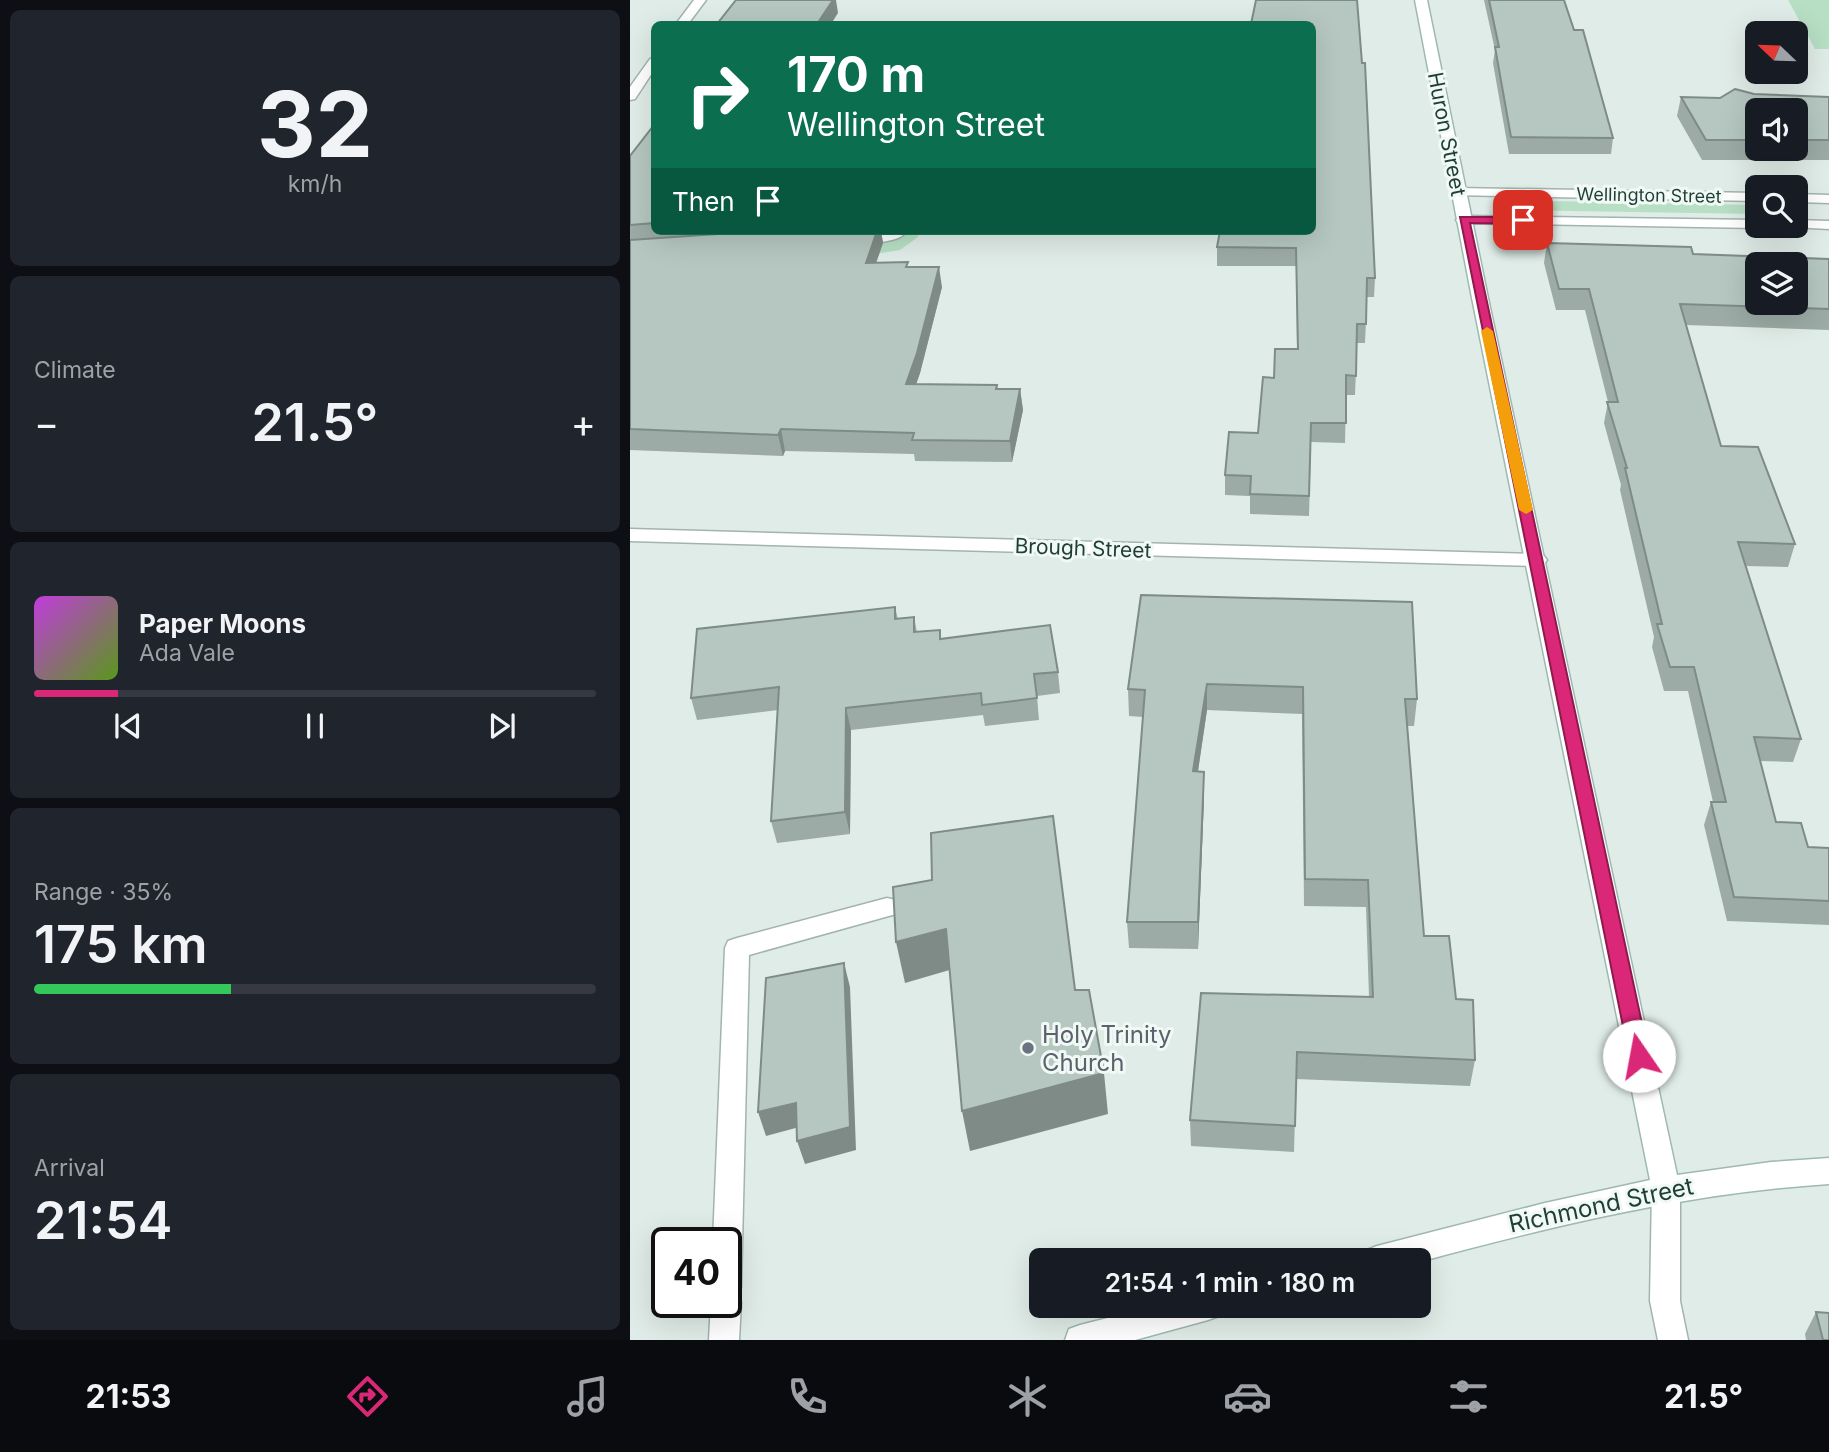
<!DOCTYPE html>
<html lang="en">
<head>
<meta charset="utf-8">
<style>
  body { margin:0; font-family:Inter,sans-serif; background:#20242c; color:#f1f3f6; height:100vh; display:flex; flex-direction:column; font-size:26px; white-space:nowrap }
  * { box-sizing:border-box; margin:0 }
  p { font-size:23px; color:#9ea1a6 }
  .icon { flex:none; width:38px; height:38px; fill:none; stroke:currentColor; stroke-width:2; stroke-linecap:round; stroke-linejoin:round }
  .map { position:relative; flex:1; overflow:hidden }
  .sheet { display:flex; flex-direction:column; gap:10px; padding:10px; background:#0d0f14; width:630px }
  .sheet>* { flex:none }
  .guide { position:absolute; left:21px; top:21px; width:665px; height:214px; border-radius:10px; box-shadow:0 7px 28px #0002; background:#0b6e4f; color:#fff; overflow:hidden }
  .needle { width:46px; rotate:293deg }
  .fabs { position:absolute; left:1115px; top:21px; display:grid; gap:14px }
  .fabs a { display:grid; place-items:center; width:63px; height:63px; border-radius:10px; background:#171b24; box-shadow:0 7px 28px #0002; font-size:35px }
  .speed { position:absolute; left:21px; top:1227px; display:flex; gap:14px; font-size:35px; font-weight:700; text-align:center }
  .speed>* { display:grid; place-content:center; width:91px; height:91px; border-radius:50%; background:#171b24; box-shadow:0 7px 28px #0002; line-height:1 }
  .speed .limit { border:4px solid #111; border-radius:10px; background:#fff; color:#111 }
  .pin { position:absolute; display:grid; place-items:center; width:60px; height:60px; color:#fff; margin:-30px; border-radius:14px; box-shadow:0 4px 10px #0006 }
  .me { position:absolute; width:77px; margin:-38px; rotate:348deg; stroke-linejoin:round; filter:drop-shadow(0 0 5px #0008) }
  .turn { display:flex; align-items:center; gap:24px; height:147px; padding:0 21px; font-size:32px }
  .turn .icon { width:91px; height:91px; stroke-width:2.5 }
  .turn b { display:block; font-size:49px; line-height:60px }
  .then { display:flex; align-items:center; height:66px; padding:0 21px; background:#0003; gap:14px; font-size:26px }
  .big { font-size:52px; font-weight:600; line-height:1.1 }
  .sheet .tile { flex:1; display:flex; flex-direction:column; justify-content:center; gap:10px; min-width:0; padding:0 24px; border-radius:10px; background:#20242c }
  .sheet .dial { align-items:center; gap:0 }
  .dial b { font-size:91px; line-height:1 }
  .song { display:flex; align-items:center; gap:21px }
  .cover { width:84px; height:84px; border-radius:10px; background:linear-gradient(135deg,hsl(290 70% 55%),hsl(90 70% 35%)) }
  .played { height:7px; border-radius:4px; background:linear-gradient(90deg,#db2777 15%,#363941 15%) }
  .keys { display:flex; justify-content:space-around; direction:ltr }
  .heat { display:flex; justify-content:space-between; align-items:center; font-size:38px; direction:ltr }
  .charge { height:10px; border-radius:5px; background:linear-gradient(90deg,#34c759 35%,#363941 0) }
  .trip { position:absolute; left:399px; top:1248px; width:402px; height:70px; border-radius:10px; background:#171b24; box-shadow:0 7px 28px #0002; font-weight:600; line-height:70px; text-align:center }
  .menu { display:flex; height:112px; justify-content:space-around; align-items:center; background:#090b0e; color:#9ea1a6 }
  .menu .icon { width:49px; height:49px }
  .menu .active { color:#db2777 }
  .menu b { font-size:32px; color:#f1f3f6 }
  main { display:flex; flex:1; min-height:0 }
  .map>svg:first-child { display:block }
</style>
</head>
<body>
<main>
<section class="sheet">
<div class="tile dial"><b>32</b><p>km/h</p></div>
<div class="tile"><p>Climate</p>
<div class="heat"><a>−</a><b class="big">21.5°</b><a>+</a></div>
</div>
<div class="tile">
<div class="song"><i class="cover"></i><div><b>Paper Moons</b><p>Ada Vale</p></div></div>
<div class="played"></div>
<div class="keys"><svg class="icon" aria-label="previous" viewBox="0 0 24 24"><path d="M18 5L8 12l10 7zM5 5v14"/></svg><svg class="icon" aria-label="pause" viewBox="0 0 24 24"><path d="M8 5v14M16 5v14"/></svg><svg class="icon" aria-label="next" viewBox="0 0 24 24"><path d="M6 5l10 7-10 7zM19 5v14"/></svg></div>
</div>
<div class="tile"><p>Range · 35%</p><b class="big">175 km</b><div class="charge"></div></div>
<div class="tile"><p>Arrival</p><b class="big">21:54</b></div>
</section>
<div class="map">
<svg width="1199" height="1340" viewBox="0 0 1199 1340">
  <rect width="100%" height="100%" fill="#e0ece7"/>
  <!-- green -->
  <path fill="#b7dfc4" d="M 1158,0 L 1199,0 L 1199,49 L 1185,49 Z
    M 872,200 L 1127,205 L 1127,214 L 878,210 L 864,205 Z
    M 218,231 L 287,231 L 288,237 L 270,250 L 245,254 Z"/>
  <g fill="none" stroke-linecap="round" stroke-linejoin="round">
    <!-- lane casing -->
    <g stroke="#a2b4af" stroke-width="3">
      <path id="lane" d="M 257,898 L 266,900 L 269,907 L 266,914 L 119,955 L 111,1287 L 108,1294 L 111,1302 L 109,1340 L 79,1340 L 81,1302 L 96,1302 L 96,1242 L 83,1242 L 95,948 L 98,941 L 107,938 Z"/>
    </g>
    <!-- street casing -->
    <g stroke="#a2b4af" stroke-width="3">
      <path id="street" d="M 64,0 L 76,0 L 58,24 L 46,24 Z
        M 24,58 L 24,70 L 5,99 L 0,100 L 0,87 L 20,59 Z
        M 827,188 L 1127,193 L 1127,201 L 822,195 L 822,189 Z
        M 1166,194 L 1199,195 L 1199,203 L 1166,202 Z
        M 833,216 L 1127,220 L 1127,226 L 1133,226 L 1127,228 L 828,223 L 826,220 Z
        M 1166,220 L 1199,221 L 1199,229 L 1161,227 L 1166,226 Z
        M 268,231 L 273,235 C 264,243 228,246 219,238 L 226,234 Z
        M 0,529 L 907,554 L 914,556 L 917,560 L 914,564 L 907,566 L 0,541 Z
        M 1036,1176 L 1046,1180 L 1050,1189 L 1050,1301 L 1058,1340 L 1028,1340 L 1020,1301 L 1022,1189 L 1026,1180 Z"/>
    </g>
    <!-- secondary casing -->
    <g stroke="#9eb9b0" stroke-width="3">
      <path id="secondary" d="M 785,0 L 797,0 L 858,298 L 1047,1175 L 1141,1162 L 1199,1158 L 1199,1184 C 1059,1193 925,1225 789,1262 L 789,1260 L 732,1260 L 737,1250 L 747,1246 L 915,1203 L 1020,1180 L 842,298 Z
        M 525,1306 L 593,1306 L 589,1316 L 578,1320 L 505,1340 L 435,1340 L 439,1329 L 450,1325 Z"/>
    </g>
    <!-- lane -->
    <use href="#lane" fill="#fff" fill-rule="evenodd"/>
    <!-- street -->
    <use href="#street" fill="#fff" fill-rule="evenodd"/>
    <!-- secondary -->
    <use href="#secondary" fill="#fff" fill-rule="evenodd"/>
  </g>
  <!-- wall -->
  <path fill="#9caba5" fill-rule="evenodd" d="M 854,0 L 934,0 L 983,138 L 981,154 L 879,154 L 863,63 L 865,50 Z
    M 1124,94 L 1199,97 L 1199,160 L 1072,160 L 1047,116 L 1051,97 L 1090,98 ZM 1127,110 L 1166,110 L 1166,149 L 1127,149 Z
    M 24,125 L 24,231 L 251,231 L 253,243 L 246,263 L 279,267 L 312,287 L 290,373 L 286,384 L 367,385 L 368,389 L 390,389 L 393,410 L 382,462 L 285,461 L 284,454 L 155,451 L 153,456 L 0,450 L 0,156 Z
    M 682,231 L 745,278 L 744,297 L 737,297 L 735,343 L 727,343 L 725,395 L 716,395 L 715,443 L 681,442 L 679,516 L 620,514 L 620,496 L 595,495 L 595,475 L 628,433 L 644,378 L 667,349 L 666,266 L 587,266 L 587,247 Z
    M 917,243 L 1063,254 L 1199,259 L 1199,330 L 1056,325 L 1091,446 L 1165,544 L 1158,567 L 1115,566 L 1171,739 L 1163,762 L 1130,761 L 1146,822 L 1178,847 L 1199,848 L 1199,925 L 1097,921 L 1074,825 L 1081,802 L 1083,802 L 1058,691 L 1034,691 L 1022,647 L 1024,637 L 990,490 L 991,485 L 974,423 L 978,402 L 955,310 L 926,310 L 914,263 Z
    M 511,595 L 787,699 L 784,726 L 777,726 L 794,936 L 826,999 L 845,1060 L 840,1086 L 666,1079 L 664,1152 L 561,1146 L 560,1120 L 739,997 L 736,907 L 674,906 L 672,714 L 577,710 L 568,771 L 574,798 L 568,949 L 499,948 L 497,922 L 513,717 L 499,716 L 498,689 Z
    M 265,607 L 268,619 L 284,617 L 287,632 L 310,630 L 311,639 L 428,672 L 430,693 L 407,696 L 409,720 L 355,726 L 353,715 L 221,730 L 220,834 L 147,843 L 141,821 L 148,710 L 67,720 L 61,698 Z
    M 1186,1312 L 1199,1340 L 1176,1340 L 1175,1334 Z"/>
  <!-- shaded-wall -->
  <path fill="#7f8b86" d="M 203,0 L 206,0 L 208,13 L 201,24 L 187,24 Z
    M 247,231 L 251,231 L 253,243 L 239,283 L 236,263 Z
    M 309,267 L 312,287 L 290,373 L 279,405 L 276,384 Z
    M 390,389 L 393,410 L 382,462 L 380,441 Z
    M 151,429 L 155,451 L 153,456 L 148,435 Z
    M 577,684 L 577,710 L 564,798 L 563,771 Z
    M 216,708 L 221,730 L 220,834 L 215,812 Z
    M 574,772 L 574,798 L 568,949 L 568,922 Z
    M 316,929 L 323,969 L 275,983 L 266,942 Z
    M 214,963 L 220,987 L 226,1150 L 175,1164 L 167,1141 Z
    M 474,1073 L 478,1114 L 340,1151 L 332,1111 Z
    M 166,1103 L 173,1126 L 136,1136 L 128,1112 Z"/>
  <!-- building -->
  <path fill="#b5c7c0" stroke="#7f8b86" stroke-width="2" fill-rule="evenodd" d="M 106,0 L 203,0 L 187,24 L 87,24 Z
    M 626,0 L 727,0 L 732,63 L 735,63 L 745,278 L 737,278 L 736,324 L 727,324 L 726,376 L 716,375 L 716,423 L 681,423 L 679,496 L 620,494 L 621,476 L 595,475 L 599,432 L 628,433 L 633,377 L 644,378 L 645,349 L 668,349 L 666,248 L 587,247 L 590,231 L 682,231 L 682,24 L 621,24 Z
    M 859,0 L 934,0 L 944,30 L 953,30 L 983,138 L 881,137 L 865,47 L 869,47 Z
    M 1105,89 L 1124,94 L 1199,97 L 1199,140 L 1166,140 L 1166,110 L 1127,110 L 1127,140 L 1076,140 L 1051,97 L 1090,98 Z
    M 24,125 L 24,223 L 0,225 L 0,156 Z
    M 132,231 L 247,231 L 236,263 L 278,262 L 276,267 L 309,267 L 287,353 L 276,384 L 367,385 L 366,389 L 390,389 L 380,441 L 282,440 L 284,433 L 151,429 L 148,435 L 0,429 L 0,240 Z
    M 917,243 L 1061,247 L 1063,254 L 1199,259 L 1199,309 L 1050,304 L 1091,446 L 1128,447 L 1165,544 L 1108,542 L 1171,739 L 1124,737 L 1146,822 L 1171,823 L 1178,847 L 1199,848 L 1199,901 L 1104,897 L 1081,802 L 1096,802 L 1064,667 L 1040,667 L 1027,624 L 1032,624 L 995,468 L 997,468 L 977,402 L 988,402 L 959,289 L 929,289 ZM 1127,264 L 1166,264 L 1166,303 L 1127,303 Z
    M 511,595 L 782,602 L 787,699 L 775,699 L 794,936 L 819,936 L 826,999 L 843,1000 L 845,1060 L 667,1052 L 665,1126 L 560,1120 L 571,993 L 743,997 L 738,880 L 675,879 L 673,687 L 577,684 L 563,771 L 574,772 L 568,922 L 497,922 L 515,690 L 498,689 Z
    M 265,607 L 265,619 L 284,617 L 284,632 L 310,630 L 310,639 L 420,625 L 428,672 L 404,674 L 407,698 L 352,705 L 351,693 L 216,708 L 215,812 L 141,821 L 149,687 L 61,698 L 67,629 Z
    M 423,816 L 445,990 L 459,990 L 474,1073 L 332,1111 L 316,929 L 266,942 L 263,887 L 302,880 L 301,833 Z
    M 214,963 L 220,1127 L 167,1141 L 166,1103 L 128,1112 L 136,978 Z
    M 1186,1312 L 1199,1313 L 1199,1340 L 1193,1340 Z"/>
  <!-- route -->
  <path fill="#db2777" stroke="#8e194d" stroke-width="2" d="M 830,217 L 893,217 L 898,220 L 893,224 L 840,223 L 1019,1056 L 1016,1062 L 1009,1065 L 1002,1062 L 999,1056 Z"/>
  <!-- slow -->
  <path fill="#f59e0b" d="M 857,327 L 863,331 L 903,510 L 896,514 L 889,510 L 851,331 Z"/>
  <!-- markers -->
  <circle fill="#6b7280" stroke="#f1f9f5" stroke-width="2.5" cx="398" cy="1048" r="7"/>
  <g text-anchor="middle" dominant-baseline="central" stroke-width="6" stroke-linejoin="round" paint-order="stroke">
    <!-- far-street labels -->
    <g font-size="18" fill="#1f3e37" stroke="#f1f9f5">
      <text transform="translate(1019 195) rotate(1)">Wellington Street</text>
    </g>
    <!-- street labels -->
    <g font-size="21" fill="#1f3e37" stroke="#f1f9f5">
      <text transform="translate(817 134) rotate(79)">Huron Street</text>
      <text transform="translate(453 548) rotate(2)">Brough Street</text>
    </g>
    <!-- near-worship labels -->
    <g font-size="24" fill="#5b616d" stroke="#f1f9f5" text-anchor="start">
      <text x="412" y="1034">Holy Trinity<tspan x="412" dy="28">Church</tspan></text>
    </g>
    <!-- near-street labels -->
    <g font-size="24" fill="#1f3e37" stroke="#f1f9f5">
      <text transform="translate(971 1205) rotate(-12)">Richmond Street</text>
    </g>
  </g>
</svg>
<div class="fabs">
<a><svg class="needle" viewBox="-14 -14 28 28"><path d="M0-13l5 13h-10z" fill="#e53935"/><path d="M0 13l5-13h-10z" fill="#9ea1a6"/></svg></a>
<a><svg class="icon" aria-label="sound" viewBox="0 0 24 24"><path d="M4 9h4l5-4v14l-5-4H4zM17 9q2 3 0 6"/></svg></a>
<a><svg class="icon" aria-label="search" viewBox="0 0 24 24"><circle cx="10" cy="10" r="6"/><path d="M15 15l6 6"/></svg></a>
<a><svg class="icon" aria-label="layers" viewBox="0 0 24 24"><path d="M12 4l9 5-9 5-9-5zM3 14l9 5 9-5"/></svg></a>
</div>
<div class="speed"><div class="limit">40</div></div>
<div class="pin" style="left:893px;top:220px;background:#d93025"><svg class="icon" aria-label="arrive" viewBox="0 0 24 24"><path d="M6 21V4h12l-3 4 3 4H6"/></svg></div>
<svg class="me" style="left:1009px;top:1056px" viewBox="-20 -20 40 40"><circle r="19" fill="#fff"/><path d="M0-13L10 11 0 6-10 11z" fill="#db2777"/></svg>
<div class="trip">21:54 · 1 min · 180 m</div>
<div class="guide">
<div class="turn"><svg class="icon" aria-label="right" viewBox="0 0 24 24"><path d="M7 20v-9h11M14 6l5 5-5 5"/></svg><div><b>170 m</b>Wellington Street</div></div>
<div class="then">Then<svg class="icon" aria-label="arrive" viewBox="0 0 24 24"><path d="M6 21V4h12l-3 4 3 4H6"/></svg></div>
</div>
</div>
</main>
<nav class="menu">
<b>21:53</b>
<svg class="icon active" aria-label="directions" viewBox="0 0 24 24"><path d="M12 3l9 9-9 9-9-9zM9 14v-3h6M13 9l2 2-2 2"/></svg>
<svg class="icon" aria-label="music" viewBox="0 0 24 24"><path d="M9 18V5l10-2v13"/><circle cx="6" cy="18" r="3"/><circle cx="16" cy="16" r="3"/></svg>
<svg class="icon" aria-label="phone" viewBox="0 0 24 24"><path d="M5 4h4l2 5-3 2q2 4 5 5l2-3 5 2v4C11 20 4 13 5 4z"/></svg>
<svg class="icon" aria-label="climate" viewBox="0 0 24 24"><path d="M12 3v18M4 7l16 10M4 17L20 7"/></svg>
<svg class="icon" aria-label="car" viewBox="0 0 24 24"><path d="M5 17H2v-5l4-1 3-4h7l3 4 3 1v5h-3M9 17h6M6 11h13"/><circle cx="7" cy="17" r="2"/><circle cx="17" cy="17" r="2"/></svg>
<svg class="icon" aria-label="filters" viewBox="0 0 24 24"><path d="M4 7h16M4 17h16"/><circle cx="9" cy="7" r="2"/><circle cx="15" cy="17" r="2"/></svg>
<b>21.5°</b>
</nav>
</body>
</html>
